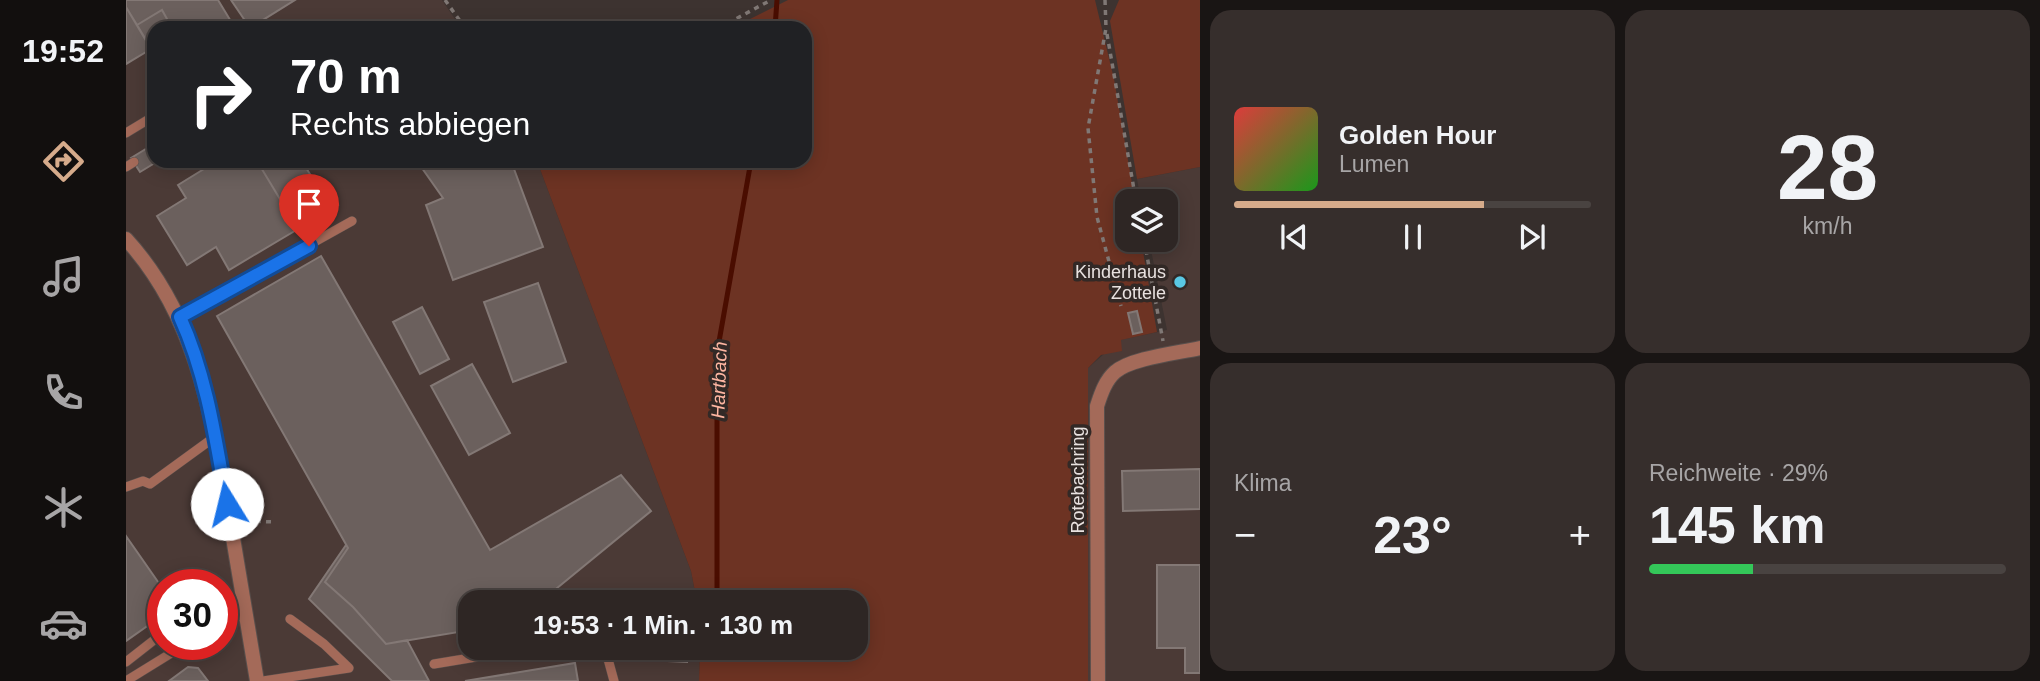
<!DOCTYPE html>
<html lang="de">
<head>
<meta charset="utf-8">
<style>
  body { margin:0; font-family:Arial,sans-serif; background:#362e2c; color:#f1f3f6; height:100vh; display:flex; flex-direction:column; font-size:26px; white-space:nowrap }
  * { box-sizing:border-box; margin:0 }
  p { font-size:23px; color:#a7a5a6 }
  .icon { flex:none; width:38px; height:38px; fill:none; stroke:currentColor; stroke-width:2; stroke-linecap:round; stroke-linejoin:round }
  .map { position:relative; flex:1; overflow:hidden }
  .sheet { display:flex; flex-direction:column; gap:10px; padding:10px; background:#191514; width:840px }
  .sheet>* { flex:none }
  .top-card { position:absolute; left:21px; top:21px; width:665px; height:147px; border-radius:21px; box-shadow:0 4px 18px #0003,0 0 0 2px #494341; background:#202124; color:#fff; overflow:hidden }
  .fabs { position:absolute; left:989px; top:189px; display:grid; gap:14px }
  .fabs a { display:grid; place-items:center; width:63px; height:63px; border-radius:14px; background:#2e2624; box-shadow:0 4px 18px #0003,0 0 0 2px #494341; font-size:35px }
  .speed { position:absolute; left:21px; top:569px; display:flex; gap:14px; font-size:35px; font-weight:700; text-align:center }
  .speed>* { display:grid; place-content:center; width:91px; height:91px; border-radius:50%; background:#2e2624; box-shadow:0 4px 18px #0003,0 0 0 2px #494341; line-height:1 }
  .speed .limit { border:10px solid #d22; background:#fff; color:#111 }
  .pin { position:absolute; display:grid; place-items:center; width:60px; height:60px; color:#fff; margin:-72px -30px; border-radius:50% 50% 50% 0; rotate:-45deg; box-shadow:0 0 7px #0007 }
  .pin .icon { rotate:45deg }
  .me { position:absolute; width:77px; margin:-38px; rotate:351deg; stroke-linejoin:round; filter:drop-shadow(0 0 5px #0008) }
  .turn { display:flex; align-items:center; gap:24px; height:147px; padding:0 28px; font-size:32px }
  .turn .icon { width:91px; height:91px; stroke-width:2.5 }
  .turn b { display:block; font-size:49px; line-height:60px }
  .big { font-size:52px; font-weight:800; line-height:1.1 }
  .sheet .card { flex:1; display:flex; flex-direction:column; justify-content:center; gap:10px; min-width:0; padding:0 24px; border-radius:21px; background:#362e2c }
  .sheet .dial { align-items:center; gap:0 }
  .dial b { font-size:91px; line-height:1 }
  .song { display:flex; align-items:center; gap:21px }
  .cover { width:84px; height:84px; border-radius:10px; background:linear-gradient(135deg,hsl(0 70% 55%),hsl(120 70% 35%)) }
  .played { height:7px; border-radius:4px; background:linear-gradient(90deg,#d6ab8b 70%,#494341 70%) }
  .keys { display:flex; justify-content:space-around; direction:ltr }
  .heat { display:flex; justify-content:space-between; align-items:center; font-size:38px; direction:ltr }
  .charge { height:10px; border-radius:5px; background:linear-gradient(90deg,#34c759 29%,#494341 0) }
  .sheet .tiles { flex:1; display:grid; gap:10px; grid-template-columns:repeat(2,1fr) }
  .trip { position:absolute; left:332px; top:590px; width:410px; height:70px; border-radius:21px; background:#2e2624; box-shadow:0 4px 18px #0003,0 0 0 2px #494341; font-weight:800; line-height:70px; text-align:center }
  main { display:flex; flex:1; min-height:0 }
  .menu { display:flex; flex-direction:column; width:126px; justify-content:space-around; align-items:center; background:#120f0e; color:#a7a5a6 }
  .menu .icon { width:49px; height:49px }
  .menu .active { color:#d6ab8b }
  .menu b { font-size:32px; color:#f1f3f6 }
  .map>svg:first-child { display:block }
</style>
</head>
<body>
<main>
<nav class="menu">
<b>19:52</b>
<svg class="icon active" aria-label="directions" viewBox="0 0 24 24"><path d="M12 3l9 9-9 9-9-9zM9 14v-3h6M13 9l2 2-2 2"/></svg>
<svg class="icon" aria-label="music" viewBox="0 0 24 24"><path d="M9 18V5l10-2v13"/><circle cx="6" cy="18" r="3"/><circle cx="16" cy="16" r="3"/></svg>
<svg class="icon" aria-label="phone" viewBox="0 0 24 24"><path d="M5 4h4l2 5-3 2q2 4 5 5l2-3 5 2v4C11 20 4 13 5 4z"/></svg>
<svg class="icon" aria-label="climate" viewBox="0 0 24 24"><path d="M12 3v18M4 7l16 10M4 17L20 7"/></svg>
<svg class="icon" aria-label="car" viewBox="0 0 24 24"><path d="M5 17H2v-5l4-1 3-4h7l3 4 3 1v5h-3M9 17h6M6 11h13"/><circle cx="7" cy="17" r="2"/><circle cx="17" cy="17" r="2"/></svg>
</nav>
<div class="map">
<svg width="1074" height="681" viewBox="0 0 1074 681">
  <rect width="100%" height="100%" fill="#3d3330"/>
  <!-- built -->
  <path fill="#4b3a36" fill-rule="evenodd" d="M 0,0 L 316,0 L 335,28 L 28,28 L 28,161 L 411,161 L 565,571 L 571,602 L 345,602 L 345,648 L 574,648 L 573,681 L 0,681 ZM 37,584 L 96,584 L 96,644 L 37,644 Z
    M 1074,167 L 1074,681 L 962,681 L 962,368 L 994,340 L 1041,330 L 1023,240 L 1040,240 L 1040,201 L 1015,201 L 1011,179 Z"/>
  <!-- green -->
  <path fill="#6d3323" d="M 662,0 L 969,0 L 988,79 L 1009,201 L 1001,201 L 1001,240 L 1015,240 L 1031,332 L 995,340 L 996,351 L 975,355 L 962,368 L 962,681 L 573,681 L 574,648 L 730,648 L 730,602 L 571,602 L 565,571 L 411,161 L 679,161 L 679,28 L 606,28 Z
    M 993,0 L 1074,0 L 1074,167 L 1011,179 L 984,21 Z"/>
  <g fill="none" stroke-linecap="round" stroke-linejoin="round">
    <!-- stream -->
    <path stroke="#4a0d00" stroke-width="5" d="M 649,28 L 651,0
      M 591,602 L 591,353 L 625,161"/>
  </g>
  <!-- building -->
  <path fill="#6b605d" stroke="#837875" stroke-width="2" d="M 0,0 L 92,0 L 109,28 L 46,28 L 36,10 L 11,25 L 0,7 Z
    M 105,0 L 169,0 L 124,28 Z
    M 0,7 L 25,49 L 0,64 Z
    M 36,10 L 46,28 L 28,28 L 28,53 L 11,25 Z
    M 28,144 L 28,161 L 32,161 L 14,172 L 5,158 Z
    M 91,161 L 131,161 L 172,229 L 103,270 L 90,247 L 61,265 L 31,216 L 60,198 L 52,185 Z
    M 131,161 L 176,161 L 205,209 L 172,229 Z
    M 291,161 L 385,161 L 417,247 L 327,280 L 300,205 L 317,198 Z
    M 196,180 L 212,205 L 205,209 L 190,184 Z
    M 195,256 L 364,550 L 495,475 L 525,511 L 414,602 L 345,602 L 345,630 L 260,644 L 227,607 L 199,582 L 222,548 L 91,316 Z
    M 412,283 L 440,362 L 387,382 L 358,302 Z
    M 296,307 L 323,359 L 294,374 L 267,322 Z
    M 1011,311 L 1016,332 L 1007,334 L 1002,313 Z
    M 346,364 L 384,433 L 343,455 L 305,386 Z
    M 1074,469 L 1074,509 L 997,511 L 996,471 Z
    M 0,536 L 37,589 L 37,615 L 0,641 Z
    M 220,545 L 222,548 L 199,582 L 227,607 L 260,644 L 281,640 L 303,681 L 266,681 L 183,599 Z
    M 1031,565 L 1074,565 L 1074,673 L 1059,673 L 1059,648 L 1031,648 Z
    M 543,590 L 563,591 L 563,602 L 543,602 Z
    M 542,648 L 561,648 L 561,662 L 542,661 Z
    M 449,663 L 452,681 L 339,681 Z
    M 62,667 L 72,668 L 82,681 L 43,681 Z"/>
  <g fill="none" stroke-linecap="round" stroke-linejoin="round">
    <!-- service casing -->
    <g stroke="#594f4c" stroke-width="10">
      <path id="service" d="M 0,133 L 28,116
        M 0,167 L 8,162
        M 54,317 L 226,221
        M 0,487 L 17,481 L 24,484 L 90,436
        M 96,603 L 120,613 L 96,625
        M 164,619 L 198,644 L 223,668
        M 479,648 L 488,681
        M 0,662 L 37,633
        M 308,664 L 404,648
        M 0,681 L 60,644
        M 137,681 L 223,668"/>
    </g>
    <!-- minor casing -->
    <g stroke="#594f4c" stroke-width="16">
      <path id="minor" d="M 0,239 C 69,314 85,411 102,508 C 112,565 121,623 131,681
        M 972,681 L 971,406 C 975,394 979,381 989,372 C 1005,358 1052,353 1074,348"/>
    </g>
    <!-- path -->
    <path stroke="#807875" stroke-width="3.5" stroke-dasharray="5 5" stroke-linecap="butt" d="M 319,0 L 339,28
      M 979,0 L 980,28 L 962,128 L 971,217 L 995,306
      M 593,28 L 645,0
      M 981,34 L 1010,201
      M 1018,240 L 1037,341
      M 120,521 L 149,522"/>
    <!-- service -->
    <use href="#service" stroke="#a46a59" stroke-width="9"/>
    <!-- minor -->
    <use href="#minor" stroke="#a46a59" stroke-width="14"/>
  </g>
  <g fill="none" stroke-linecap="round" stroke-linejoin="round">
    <!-- route casing -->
    <g stroke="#114b97" stroke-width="18">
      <path id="route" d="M 101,504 C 90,441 81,376 54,317 L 183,246"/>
    </g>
    <!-- route -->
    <use href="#route" stroke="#1a73e8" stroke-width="12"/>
  </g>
  <!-- markers -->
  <circle fill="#59c8e4" stroke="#322926" stroke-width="2.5" cx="1054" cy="282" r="7"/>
  <g text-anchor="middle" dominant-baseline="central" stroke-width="7" stroke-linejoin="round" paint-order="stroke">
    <!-- poi labels -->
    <g font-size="18" fill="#e9e2e0" stroke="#322926" text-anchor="end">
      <text x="1040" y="272">Kinderhaus<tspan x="1040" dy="21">Zottele</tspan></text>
    </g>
    <!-- street labels -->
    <g font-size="18" fill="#e9e2e0" stroke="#322926">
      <text transform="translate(952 480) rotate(-90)">Rotebachring</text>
    </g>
    <!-- water labels -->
    <g font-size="19" font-style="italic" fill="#fcb5a1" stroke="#322926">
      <text transform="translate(593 380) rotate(-88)">Hartbach</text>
    </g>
  </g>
</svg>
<div class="fabs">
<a><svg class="icon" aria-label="layers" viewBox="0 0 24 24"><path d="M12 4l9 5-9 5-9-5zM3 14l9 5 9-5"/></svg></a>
</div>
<div class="speed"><div class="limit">30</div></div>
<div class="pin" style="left:183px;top:246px;background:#d93025"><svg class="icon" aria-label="arrive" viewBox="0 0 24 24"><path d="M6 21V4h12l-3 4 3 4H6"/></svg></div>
<svg class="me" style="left:101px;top:504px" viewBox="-20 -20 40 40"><circle r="19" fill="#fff"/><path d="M0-13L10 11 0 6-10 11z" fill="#1a73e8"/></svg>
<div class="trip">19:53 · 1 Min. · 130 m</div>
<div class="top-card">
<div class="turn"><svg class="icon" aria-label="right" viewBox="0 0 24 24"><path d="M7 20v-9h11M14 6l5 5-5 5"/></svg><div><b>70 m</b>Rechts abbiegen</div></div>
</div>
</div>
<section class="sheet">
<div class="tiles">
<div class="card">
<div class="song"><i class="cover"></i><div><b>Golden Hour</b><p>Lumen</p></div></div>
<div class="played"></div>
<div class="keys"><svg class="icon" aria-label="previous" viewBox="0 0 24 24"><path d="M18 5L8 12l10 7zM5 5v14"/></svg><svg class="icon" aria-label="pause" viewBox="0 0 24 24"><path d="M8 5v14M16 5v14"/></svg><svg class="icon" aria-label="next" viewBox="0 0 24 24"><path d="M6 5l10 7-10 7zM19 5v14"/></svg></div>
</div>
<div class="card dial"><b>28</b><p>km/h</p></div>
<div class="card"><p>Klima</p>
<div class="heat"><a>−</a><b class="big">23°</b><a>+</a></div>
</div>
<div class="card"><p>Reichweite · 29%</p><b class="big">145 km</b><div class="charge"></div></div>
</div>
</section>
</main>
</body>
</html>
